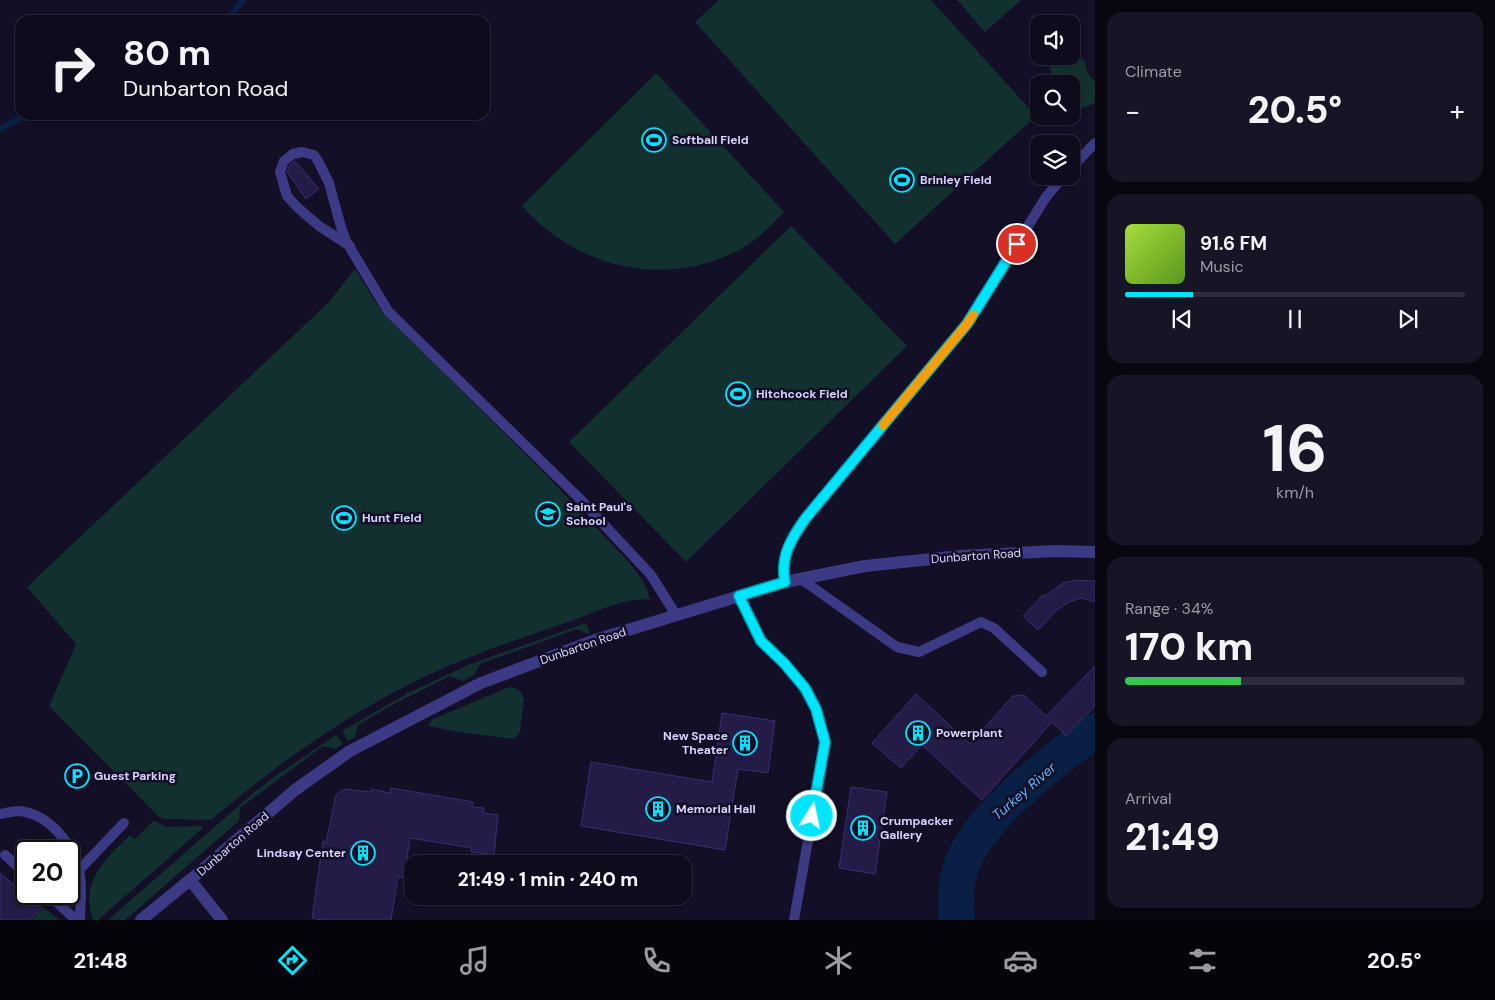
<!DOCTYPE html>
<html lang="en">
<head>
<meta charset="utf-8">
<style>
  body { margin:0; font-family:"DM Sans",sans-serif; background:#171425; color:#f1f3f6; height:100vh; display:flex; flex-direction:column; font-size:19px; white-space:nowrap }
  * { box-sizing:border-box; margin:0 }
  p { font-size:16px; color:#9b9ba3 }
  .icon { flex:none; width:28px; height:28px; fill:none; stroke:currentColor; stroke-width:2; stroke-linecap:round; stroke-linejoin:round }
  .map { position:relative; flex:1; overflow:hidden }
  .panel { display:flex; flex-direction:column; gap:12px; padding:12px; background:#08060f; width:400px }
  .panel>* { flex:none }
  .top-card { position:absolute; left:15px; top:15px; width:475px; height:105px; border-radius:15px; box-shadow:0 1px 4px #0004,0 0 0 1px #2e2b3b; background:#0e0b1c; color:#f1f3f6; overflow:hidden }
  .fabs { position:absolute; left:1030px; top:15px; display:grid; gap:10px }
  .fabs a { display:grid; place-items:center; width:50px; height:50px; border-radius:10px; background:#0e0b1c; box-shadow:0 1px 4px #0004,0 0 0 1px #2e2b3b; font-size:25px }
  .speed { position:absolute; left:15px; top:840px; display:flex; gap:10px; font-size:25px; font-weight:700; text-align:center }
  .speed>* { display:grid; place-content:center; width:65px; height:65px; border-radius:50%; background:#0e0b1c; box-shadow:0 1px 4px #0004,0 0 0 1px #2e2b3b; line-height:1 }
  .speed .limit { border:2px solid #111; border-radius:8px; background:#fff; color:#111 }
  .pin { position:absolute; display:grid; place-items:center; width:42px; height:42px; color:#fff; margin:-21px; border:2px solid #fff; border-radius:50%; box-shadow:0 1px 5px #0007 }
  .me { position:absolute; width:55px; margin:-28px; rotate:10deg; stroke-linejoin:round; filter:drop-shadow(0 0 4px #0008) }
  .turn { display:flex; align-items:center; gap:18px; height:105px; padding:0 25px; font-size:22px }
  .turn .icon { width:65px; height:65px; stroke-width:2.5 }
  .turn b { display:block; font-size:35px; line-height:42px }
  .big { font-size:38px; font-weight:800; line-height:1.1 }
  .panel .tile { flex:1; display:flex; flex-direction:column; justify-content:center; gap:8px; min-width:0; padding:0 18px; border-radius:15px; background:#171425 }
  .panel .dial { align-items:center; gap:0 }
  .dial b { font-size:65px; line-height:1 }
  .song { display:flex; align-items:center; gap:15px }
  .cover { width:60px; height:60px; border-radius:8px; background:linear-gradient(135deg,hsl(80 70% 55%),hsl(90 70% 35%)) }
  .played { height:5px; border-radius:2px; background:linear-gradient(90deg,#00e5ff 20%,#2e2b3b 20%) }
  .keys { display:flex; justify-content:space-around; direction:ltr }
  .heat { display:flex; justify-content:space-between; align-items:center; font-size:28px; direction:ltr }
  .charge { height:8px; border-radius:4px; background:linear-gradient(90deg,#34c759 34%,#2e2b3b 0) }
  .trip { position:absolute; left:404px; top:855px; width:288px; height:50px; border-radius:15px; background:#0e0b1c; box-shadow:0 1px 4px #0004,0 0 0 1px #2e2b3b; font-weight:800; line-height:50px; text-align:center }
  .dock { display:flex; height:80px; justify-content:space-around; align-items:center; background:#06040b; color:#9b9ba3 }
  .dock .icon { width:35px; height:35px }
  .dock .active { color:#00e5ff }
  .dock b { font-size:22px; color:#f1f3f6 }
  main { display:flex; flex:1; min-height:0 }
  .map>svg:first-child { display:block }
</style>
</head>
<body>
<main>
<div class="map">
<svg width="1095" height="920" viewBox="0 0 1095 920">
  <rect width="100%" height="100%" fill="#130f26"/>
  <!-- green -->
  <path fill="#12302f" d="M 719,0 L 931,0 L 1036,116 L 895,244 L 695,22 Z
    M 957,0 L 1021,0 L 985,32 Z
    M 1071,52 L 1076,53 L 1086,63 C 1085,71 1090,75 1095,82 L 1095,103 L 1078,110 L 1071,110 L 1071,84 L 1045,84 L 1051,72 L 1049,65 L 1059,56 L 1071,56 Z
    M 656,73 L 784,212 C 771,225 758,240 741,249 C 666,289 577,269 522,206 Z
    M 791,226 L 907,346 L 686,562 L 569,442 Z
    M 355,269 L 380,309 L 549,478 L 625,558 C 636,570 647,583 650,600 C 630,595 593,613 574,620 C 518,639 461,658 408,685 C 337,721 271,769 211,820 L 164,819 L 158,816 L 49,706 L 76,644 L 27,587 L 328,303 Z
    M 586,623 L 590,634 L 588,634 L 577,629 L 480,664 L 474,675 L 462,681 L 450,676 L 394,704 L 358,725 L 355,737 L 348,741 L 342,731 L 408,693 L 468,665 Z
    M 509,687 L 515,688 L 521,692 L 524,699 L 520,732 L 514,739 L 458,732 L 429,726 L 430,722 L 433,719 Z
    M 336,735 L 343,744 L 335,749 L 323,746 L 240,808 L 239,821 L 125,920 L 108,920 L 252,794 L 274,777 Z
    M 155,821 L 166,827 L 202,826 L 203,828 L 98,920 L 93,920 C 79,882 106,859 130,835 L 135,839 L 152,822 Z
    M 43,907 L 59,920 L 32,920 Z"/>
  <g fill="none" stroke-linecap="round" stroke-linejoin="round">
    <!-- stream -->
    <path stroke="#0a1f44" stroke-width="6" d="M 225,20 L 236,10 L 243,0
      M 0,129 L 26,115"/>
    <!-- river -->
    <path stroke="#0a1f44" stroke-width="36" d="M 957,920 C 956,902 955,884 961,867 C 977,819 1054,759 1095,731"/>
  </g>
  <!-- building -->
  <path fill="#241b47" stroke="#3b2d73" d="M 295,161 L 319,189 L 306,199 L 287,172 L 290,165 Z
    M 1076,580 L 1095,581 L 1095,602 L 1082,598 L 1069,602 L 1058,609 L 1038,630 L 1023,616 L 1043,595 L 1045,596 L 1063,583 Z
    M 1095,666 L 1095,706 L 1066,736 L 1052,722 L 982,800 L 922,745 L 901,768 L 872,743 L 916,694 L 970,744 L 1013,696 L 1024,695 L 1046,716 Z
    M 722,713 L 775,721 L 768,773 L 738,769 L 725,850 L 581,826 L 591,762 L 712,782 Z
    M 851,787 L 887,792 L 875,874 L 839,868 Z
    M 391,788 L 473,802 L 473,807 L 484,808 L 483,813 L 498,815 L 494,855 L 471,852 L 472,848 L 410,838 L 404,878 L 398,877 L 391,920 L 322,920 L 312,918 L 323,841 L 326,842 L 336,795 L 344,789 L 371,792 L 371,789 L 390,793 Z
    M 0,873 L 41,908 L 30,920 L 0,920 Z"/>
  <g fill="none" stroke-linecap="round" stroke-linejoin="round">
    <!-- service -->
    <path stroke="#3d3a85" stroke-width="10" d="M 1071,168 L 1095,143
      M 350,246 L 319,226 L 297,207 L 287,196 L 280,172 L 284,161 L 293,154 L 302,152 L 314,155 L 318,161 L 329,183 L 341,227 L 346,241 L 388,311 L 579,498 L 651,575 L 676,615
      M 801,579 L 897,647 L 919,652 L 981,622 L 994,628 L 1042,672
      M 785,582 C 780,557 791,539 805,519 L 967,324 L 1046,197 L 1064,176
      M 739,596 L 761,641 L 784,663 L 805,688 L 816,709 L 825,743 L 794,920
      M 0,814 C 6,813 13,811 19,811 C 49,814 72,843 79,870 C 83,886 80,904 80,920
      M 5,855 L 26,874
      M 79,870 L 124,823
      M 48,894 L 76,920"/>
    <!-- minor -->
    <path stroke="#3d3a85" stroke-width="12" d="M 190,880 L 222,920
      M 141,920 L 190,880 L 295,790 L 350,751 L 481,683 L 595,640 L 785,582 L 865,566 L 960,556 L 1055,551 L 1095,552"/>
  </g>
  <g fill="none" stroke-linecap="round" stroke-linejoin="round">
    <!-- route casing -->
    <g stroke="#0095a6" stroke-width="12">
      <path id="route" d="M 812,816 L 825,742 L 816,709 L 805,688 L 784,663 L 761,641 L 739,596 L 785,582 C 780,557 791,539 805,519 L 967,324 L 1017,244"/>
    </g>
    <!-- route -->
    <use href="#route" stroke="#00e5ff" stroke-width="9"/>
    <!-- slow -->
    <path stroke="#f59e0b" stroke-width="9" d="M 883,425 L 967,324 L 973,315"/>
  </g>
  <!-- icons -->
  <defs>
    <g id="stadium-ring" transform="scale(1.25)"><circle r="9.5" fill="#130f26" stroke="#00e5ff" stroke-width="1.5"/><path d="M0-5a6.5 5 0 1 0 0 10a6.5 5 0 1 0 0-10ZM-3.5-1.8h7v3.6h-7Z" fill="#00e5ff"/></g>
    <g id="school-ring" transform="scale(1.25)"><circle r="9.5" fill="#130f26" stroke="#00e5ff" stroke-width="1.5"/><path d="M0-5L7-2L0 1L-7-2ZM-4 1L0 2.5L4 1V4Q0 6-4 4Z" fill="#00e5ff"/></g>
    <g id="building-ring" transform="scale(1.25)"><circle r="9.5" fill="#130f26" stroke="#00e5ff" stroke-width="1.5"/><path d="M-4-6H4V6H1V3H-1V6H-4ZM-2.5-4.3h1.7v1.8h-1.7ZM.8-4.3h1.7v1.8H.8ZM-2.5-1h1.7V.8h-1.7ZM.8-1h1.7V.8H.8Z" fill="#00e5ff"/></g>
    <g id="parking-ring" transform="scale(1.25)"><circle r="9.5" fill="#130f26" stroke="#00e5ff" stroke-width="1.5"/><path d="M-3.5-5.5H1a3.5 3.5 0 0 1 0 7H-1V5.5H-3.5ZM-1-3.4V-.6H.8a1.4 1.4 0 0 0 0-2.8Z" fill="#00e5ff"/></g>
  </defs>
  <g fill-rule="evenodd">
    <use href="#stadium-ring" x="654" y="140"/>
    <use href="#stadium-ring" x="902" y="180"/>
    <use href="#stadium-ring" x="738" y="394"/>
    <use href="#school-ring" x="548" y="514"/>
    <use href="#stadium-ring" x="344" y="518"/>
    <use href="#building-ring" x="918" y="733"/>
    <use href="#building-ring" x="745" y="743"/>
    <use href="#parking-ring" x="77" y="776"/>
    <use href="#building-ring" x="658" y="809"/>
    <use href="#building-ring" x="863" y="828"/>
    <use href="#building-ring" x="363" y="853"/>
  </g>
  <g text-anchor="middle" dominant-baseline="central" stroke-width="5" stroke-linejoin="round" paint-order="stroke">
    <!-- poi labels -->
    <g font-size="12" font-weight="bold" fill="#d9d4ff" stroke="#130f26" text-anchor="start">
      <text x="672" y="140">Softball Field</text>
      <text x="920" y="180">Brinley Field</text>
      <text x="756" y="394">Hitchcock Field</text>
      <text x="566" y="507">Saint Paul's<tspan x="566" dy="14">School</tspan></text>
      <text x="362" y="518">Hunt Field</text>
      <text x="936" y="733">Powerplant</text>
      <text x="728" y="736" text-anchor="end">New Space<tspan x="728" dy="14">Theater</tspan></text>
      <text x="94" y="776">Guest Parking</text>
      <text x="676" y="809">Memorial Hall</text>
      <text x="880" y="821">Crumpacker<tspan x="880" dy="14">Gallery</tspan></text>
      <text x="346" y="853" text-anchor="end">Lindsay Center</text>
    </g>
    <!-- street labels -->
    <g font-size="12" fill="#d9d4ff" stroke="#130f26">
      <text transform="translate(976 556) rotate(-4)">Dunbarton Road</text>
      <text transform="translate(583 646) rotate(-19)">Dunbarton Road</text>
      <text transform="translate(233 844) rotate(-41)">Dunbarton Road</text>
    </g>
    <!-- water labels -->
    <g font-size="14" font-style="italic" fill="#62b6ff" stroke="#130f26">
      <text transform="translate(1024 791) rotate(-41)">Turkey River</text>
    </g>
  </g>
</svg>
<div class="fabs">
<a><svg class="icon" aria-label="sound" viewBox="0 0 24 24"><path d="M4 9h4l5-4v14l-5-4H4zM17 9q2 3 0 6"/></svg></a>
<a><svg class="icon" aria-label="search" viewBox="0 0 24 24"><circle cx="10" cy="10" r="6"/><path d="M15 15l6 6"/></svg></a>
<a><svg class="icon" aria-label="layers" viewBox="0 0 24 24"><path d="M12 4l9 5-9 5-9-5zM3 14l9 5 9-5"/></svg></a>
</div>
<div class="speed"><div class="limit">20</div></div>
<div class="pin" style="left:1017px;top:244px;background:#d93025"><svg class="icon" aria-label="arrive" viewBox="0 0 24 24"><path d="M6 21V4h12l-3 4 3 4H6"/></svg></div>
<svg class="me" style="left:812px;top:816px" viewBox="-20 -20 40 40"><circle r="17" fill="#00e5ff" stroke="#fff" stroke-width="3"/><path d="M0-11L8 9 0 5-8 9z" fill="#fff"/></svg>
<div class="trip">21:49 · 1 min · 240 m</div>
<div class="top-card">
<div class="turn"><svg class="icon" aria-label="right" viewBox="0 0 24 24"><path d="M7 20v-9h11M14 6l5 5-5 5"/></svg><div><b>80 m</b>Dunbarton Road</div></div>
</div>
</div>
<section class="panel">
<div class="tile"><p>Climate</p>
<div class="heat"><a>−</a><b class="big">20.5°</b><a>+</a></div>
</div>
<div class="tile">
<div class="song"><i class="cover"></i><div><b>91.6 FM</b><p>Music</p></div></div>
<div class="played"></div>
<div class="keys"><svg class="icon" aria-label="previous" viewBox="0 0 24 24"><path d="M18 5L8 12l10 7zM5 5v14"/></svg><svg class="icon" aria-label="pause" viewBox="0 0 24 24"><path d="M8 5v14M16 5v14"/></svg><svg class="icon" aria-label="next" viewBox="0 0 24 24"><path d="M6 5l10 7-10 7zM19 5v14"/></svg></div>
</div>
<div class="tile dial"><b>16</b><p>km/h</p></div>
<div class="tile"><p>Range · 34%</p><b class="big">170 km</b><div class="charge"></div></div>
<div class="tile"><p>Arrival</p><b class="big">21:49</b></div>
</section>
</main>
<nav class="dock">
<b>21:48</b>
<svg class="icon active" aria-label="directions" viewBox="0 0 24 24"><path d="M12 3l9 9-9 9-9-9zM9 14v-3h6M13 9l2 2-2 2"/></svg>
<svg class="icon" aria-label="music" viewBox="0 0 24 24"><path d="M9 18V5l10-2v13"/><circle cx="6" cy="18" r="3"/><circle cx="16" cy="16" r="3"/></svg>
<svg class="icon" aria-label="phone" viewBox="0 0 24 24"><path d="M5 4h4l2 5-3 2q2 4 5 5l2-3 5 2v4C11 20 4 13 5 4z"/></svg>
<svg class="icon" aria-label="climate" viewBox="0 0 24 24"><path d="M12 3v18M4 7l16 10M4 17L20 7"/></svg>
<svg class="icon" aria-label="car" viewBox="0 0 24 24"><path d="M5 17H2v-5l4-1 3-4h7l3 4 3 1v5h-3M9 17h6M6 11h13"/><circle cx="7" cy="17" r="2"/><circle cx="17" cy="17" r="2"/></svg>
<svg class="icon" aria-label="filters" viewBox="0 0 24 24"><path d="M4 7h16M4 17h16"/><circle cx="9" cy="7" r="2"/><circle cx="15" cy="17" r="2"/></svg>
<b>20.5°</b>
</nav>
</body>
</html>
